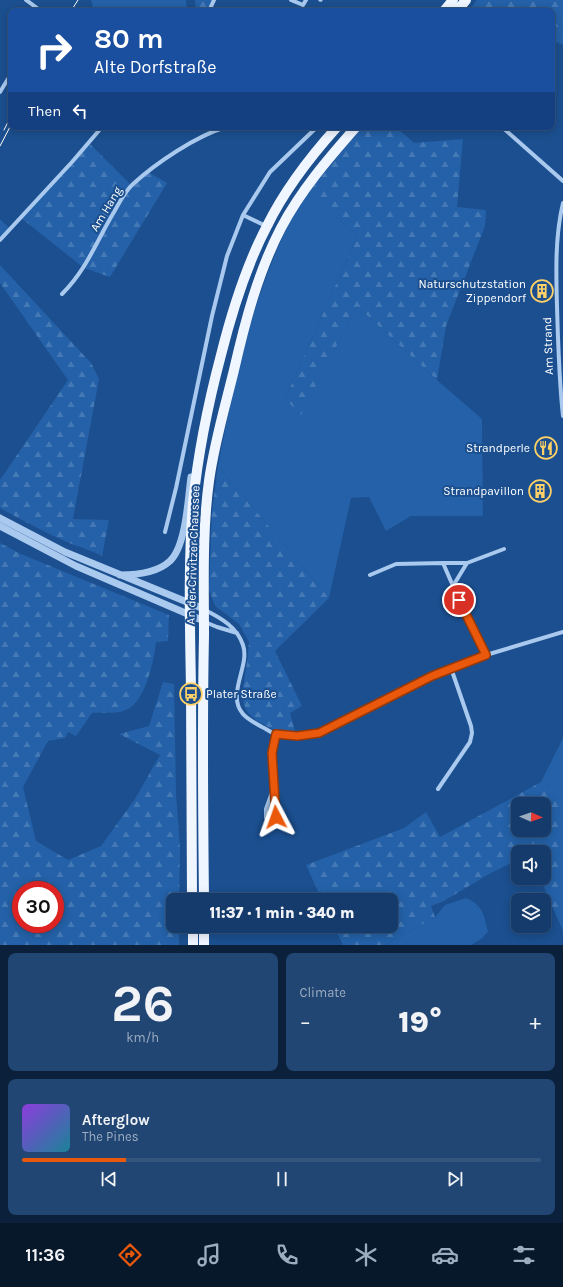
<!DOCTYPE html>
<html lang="en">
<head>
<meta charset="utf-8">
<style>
  body { margin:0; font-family:Karla,sans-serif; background:#214673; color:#f1f3f6; height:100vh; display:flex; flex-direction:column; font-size:15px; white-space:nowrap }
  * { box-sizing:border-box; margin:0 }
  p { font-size:13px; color:#9dadc1 }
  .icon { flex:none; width:22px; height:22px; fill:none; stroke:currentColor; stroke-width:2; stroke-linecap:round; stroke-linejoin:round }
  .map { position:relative; height:945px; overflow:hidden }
  .drawer { display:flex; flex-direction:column; gap:8px; padding:8px; background:#0b203b; flex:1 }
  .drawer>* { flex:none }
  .hud { position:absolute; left:8px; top:8px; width:547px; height:122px; border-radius:8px; box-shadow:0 2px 10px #0003,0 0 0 1px #33557e; background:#1a4fa0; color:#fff; overflow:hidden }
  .needle { width:26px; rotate:92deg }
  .tools { position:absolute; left:511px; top:797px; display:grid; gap:8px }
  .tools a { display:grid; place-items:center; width:40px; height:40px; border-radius:8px; background:#143b6b; box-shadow:0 2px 10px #0003,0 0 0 1px #33557e; font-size:20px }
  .speed { position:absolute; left:12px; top:881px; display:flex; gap:8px; font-size:20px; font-weight:700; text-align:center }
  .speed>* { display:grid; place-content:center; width:52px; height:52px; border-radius:50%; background:#143b6b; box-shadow:0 2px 10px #0003,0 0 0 1px #33557e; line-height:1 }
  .speed .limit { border:6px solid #d22; background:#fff; color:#111 }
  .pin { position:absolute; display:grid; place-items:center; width:34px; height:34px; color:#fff; margin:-17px; border:2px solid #fff; border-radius:50%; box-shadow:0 1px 4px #0007 }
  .me { position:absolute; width:44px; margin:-22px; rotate:356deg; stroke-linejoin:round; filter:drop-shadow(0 0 3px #0008) }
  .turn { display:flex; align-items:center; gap:14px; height:84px; padding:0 20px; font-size:18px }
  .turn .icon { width:52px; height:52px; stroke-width:2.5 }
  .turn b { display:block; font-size:28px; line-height:34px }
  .then { display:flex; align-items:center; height:38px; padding:0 20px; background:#0003; gap:8px; font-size:15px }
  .big { font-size:30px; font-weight:800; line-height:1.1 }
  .drawer .card { flex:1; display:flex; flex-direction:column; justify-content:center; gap:6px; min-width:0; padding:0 14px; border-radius:8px; background:#214673 }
  .drawer .dial { align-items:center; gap:0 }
  .dial b { font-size:52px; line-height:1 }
  .song { display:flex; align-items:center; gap:12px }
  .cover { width:48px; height:48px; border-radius:6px; background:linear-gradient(135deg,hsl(270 70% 55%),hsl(190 70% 35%)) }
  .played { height:4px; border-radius:2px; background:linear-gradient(90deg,#ea580c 20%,#33557e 20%) }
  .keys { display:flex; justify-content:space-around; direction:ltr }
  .heat { display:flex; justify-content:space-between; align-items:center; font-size:22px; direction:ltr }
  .drawer .tiles { flex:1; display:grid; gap:8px; grid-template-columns:1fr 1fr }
  .card:last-child { grid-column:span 2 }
  .trip { position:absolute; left:166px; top:893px; width:232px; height:40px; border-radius:8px; background:#143b6b; box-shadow:0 2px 10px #0003,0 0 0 1px #33557e; font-weight:800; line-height:40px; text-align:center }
  .menu { display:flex; height:64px; justify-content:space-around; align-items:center; background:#08182b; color:#9dadc1 }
  .menu .icon { width:28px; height:28px }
  .menu .selected { color:#ea580c }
  .menu b { font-size:18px; color:#f1f3f6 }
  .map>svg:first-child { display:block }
</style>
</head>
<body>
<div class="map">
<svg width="563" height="945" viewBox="0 0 563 945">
  <defs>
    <pattern id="forest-firs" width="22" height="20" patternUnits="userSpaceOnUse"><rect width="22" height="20" fill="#2461a8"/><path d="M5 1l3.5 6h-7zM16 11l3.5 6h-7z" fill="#4579b5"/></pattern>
  </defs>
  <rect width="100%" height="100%" fill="#1b4f8f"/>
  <!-- grass -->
  <path fill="#2461a8" d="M 91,0 L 186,0 L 187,11 L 94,11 Z
    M 307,194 L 358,235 L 285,399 L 301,414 L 357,306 L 437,380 L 482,419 L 483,516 L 411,516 L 386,531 L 369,497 L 351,498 L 329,598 L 218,466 C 233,387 250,307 284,234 C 290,220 299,207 307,194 Z
    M 0,219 L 10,229 L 0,240 Z
    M 563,738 L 563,792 L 541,782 Z
    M 466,898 C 483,905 484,915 488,932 L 481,939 L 471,945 L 385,945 L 435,917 L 445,905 Z"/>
  <!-- forest -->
  <path fill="url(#forest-firs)" fill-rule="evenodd" d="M 195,0 L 214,0 L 209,11 L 196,11 Z
    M 477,0 L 563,0 L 563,45 L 552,40 L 552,11 L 469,11 Z
    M 362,127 L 396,127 L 414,143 L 463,139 L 457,207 L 486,210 L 485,226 L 446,326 L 437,380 L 357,306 L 301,415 L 285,399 L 358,235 L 307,194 Z
    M 89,143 L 131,185 L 148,172 L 167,183 L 110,277 L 84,268 L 21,218 Z
    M 0,265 L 91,363 L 99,379 L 73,519 L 109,520 L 102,556 C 91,550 78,547 67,542 C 44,532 22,520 0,508 L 0,480 L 68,380 L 0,283 Z
    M 218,466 L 329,598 L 275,651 L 302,706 L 290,713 L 295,731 L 272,729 L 257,721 L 248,713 L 244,705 L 242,694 L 247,663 L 249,642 L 239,624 L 215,606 L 209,590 L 212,512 Z
    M 0,543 L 21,554 L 169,615 L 168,641 L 156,642 C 154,661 145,706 123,711 C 114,714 102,712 92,713 L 76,736 L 68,732 L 65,738 L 48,741 L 23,787 L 36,841 L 68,860 L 101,846 L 135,799 L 160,755 L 119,734 L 149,726 L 163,682 L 174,684 L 176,794 L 180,849 L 179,900 L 173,900 L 173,926 L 179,926 L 179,945 L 0,945 ZM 21,890 L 55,890 L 55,924 L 21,924 Z
    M 541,782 L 563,792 L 563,931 L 540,878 L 544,878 L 544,852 L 518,852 L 518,860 L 489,874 L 444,901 L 431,906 L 435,917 L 385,945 L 343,945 L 334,926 L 391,926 L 391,900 L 322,900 L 306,865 L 404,828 L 426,812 L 440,837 ZM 518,804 L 544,804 L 544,830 L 518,830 Z"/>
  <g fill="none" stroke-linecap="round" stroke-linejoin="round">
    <!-- pedestrian -->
    <path stroke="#a9c9ee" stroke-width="3.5" d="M 320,0 L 321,0"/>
    <!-- minor -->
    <path stroke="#a9c9ee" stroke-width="4" d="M 26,0 L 41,11
      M 291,0 L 303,5 L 306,0
      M 209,11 L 214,0
      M 0,92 L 11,74
      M 502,127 L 563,181
      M 563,203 C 555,236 556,272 557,306 C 558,343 559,380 563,416
      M 243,215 L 266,226
      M 0,240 L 72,162 L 102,127
      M 62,294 C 87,269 96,242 114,212 C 119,203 125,191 133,184 C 156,163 196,136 226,127
      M 165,532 L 176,488 L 212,316 L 227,256 L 243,215 L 270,172 L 317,127
      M 443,563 L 467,563
      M 370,575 L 396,564 L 443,563 L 453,586 L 486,655
      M 453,586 L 467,563 L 504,549
      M 205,610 C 221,618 237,627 243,645 C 248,660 238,677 237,693 C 235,712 247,719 262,727 C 267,729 271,733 276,734 C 288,738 307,735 319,733 L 451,668 L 486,655 L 563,632
      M 205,622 L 217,627 L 237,633
      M 274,787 L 266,809 L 266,818 L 276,817 L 272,753 L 276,734
      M 438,789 L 470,742 L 472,733 L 471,726 L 451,668"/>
    <!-- tertiary -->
    <path stroke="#a9c9ee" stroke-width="7" d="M 0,518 L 65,552 L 204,609
      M 0,526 L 76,566 L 204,621
      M 120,575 C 137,575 157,573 170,561 C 186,546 188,499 191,477"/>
    <!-- primary -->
    <path stroke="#f0f6ff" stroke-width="10" d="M 444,11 L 453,0
      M 457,11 L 466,0
      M 192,900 C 192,830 191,759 191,689 C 190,627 188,564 193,503 C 198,453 208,404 221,355 C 232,311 246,266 267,226 C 285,189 310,157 337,127
      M 204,900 C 203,812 202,724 204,636 C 204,585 202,532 209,481 C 214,444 225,407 234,370 C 245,322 258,272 281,228 C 301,190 328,159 356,127
      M 193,926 L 193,945
      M 204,926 L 204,945"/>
    <!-- tram -->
    <path stroke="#fff" stroke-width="1" d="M 71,11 L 78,0
      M 4,130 L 11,116
      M 0,146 L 11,125"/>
  </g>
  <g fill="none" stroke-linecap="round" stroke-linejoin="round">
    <!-- route casing -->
    <g stroke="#983908" stroke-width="10">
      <path id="route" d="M 276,817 L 272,753 L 276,734 L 297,736 L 319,733 L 432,676 L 486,655 L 459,600"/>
    </g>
    <!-- route -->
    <use href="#route" stroke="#ea580c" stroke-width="7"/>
  </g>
  <!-- icons -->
  <defs>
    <g id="building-ring" transform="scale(1.15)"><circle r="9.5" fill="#1b4f8f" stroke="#ffd166" stroke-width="1.5"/><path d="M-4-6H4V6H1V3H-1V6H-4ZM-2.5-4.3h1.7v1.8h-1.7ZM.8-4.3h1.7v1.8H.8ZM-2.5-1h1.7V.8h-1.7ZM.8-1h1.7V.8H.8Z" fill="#ffd166"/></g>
    <g id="restaurant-ring" transform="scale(1.15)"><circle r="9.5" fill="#1b4f8f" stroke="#ffd166" stroke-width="1.5"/><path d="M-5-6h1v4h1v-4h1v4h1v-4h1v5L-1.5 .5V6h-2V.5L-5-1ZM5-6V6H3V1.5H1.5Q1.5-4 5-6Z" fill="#ffd166"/></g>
    <g id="bus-ring" transform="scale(1.15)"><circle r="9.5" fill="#1b4f8f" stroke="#ffd166" stroke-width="1.5"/><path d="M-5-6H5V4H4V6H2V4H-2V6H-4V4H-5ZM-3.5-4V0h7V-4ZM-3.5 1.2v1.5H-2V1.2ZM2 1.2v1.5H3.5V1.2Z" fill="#ffd166"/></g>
  </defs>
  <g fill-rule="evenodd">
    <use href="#building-ring" x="542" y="291"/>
    <use href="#restaurant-ring" x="546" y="448"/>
    <use href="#building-ring" x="540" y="491"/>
    <use href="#bus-ring" x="191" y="694"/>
  </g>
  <g text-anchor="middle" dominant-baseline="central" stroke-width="4" stroke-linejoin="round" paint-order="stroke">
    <!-- street labels -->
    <g font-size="12" fill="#fff" stroke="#1b4f8f">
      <text transform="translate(106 209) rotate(-59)">Am Hang</text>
      <text transform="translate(548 346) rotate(-92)">Am Strand</text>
      <text transform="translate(193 555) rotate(-88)">An der Crivitzer Chaussee</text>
    </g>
    <!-- poi labels -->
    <g font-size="12" fill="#fff" stroke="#1b4f8f" text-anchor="end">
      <text x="526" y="284">Naturschutzstation<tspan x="526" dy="14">Zippendorf</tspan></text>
      <text x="530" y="448">Strandperle</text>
      <text x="524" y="491">Strandpavillon</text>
      <text x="206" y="694" text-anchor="start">Plater Straße</text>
    </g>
  </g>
</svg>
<div class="tools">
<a><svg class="needle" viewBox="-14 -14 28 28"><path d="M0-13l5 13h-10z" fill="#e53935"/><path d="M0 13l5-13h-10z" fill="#9dadc1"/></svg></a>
<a><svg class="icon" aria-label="sound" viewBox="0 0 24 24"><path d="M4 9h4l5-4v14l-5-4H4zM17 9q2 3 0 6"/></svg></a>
<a><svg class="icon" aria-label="layers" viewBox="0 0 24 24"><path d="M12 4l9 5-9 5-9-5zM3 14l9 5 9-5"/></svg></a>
</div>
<div class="speed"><div class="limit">30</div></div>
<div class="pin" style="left:459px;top:600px;background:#d93025"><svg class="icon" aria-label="arrive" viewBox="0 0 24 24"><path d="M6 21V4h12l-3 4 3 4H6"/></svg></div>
<svg class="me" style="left:276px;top:817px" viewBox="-20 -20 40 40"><path d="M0-17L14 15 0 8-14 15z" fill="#ea580c" stroke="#fff" stroke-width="4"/></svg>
<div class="trip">11:37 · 1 min · 340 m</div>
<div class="hud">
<div class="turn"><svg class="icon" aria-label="right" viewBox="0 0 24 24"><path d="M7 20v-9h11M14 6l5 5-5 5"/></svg><div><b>80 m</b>Alte Dorfstraße</div></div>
<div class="then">Then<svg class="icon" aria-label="left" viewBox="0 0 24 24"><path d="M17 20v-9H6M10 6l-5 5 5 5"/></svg></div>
</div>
</div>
<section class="drawer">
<div class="tiles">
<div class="card dial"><b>26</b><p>km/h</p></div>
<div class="card"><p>Climate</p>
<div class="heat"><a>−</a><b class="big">19°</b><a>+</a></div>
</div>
<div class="card">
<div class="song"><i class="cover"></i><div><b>Afterglow</b><p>The Pines</p></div></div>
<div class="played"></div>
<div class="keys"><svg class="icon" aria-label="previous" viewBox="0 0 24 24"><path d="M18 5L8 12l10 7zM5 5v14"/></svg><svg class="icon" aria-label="pause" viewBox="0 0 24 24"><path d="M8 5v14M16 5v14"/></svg><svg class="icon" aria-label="next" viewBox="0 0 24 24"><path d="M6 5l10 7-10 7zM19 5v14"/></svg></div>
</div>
</div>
</section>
<nav class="menu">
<b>11:36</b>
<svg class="icon selected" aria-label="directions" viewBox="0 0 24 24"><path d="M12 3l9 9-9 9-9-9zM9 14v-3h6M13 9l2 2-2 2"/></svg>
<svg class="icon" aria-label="music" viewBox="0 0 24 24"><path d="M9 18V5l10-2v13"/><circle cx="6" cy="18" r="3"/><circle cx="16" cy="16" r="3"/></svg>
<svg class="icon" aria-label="phone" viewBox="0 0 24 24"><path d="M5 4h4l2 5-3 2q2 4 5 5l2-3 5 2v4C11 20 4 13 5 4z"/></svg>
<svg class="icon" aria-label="climate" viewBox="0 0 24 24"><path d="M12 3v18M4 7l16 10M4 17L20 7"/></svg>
<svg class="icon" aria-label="car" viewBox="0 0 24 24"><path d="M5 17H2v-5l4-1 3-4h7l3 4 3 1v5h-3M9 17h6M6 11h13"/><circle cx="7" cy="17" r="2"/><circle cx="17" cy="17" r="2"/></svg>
<svg class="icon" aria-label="filters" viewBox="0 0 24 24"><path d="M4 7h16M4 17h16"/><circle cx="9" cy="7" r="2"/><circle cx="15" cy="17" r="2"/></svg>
</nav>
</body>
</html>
